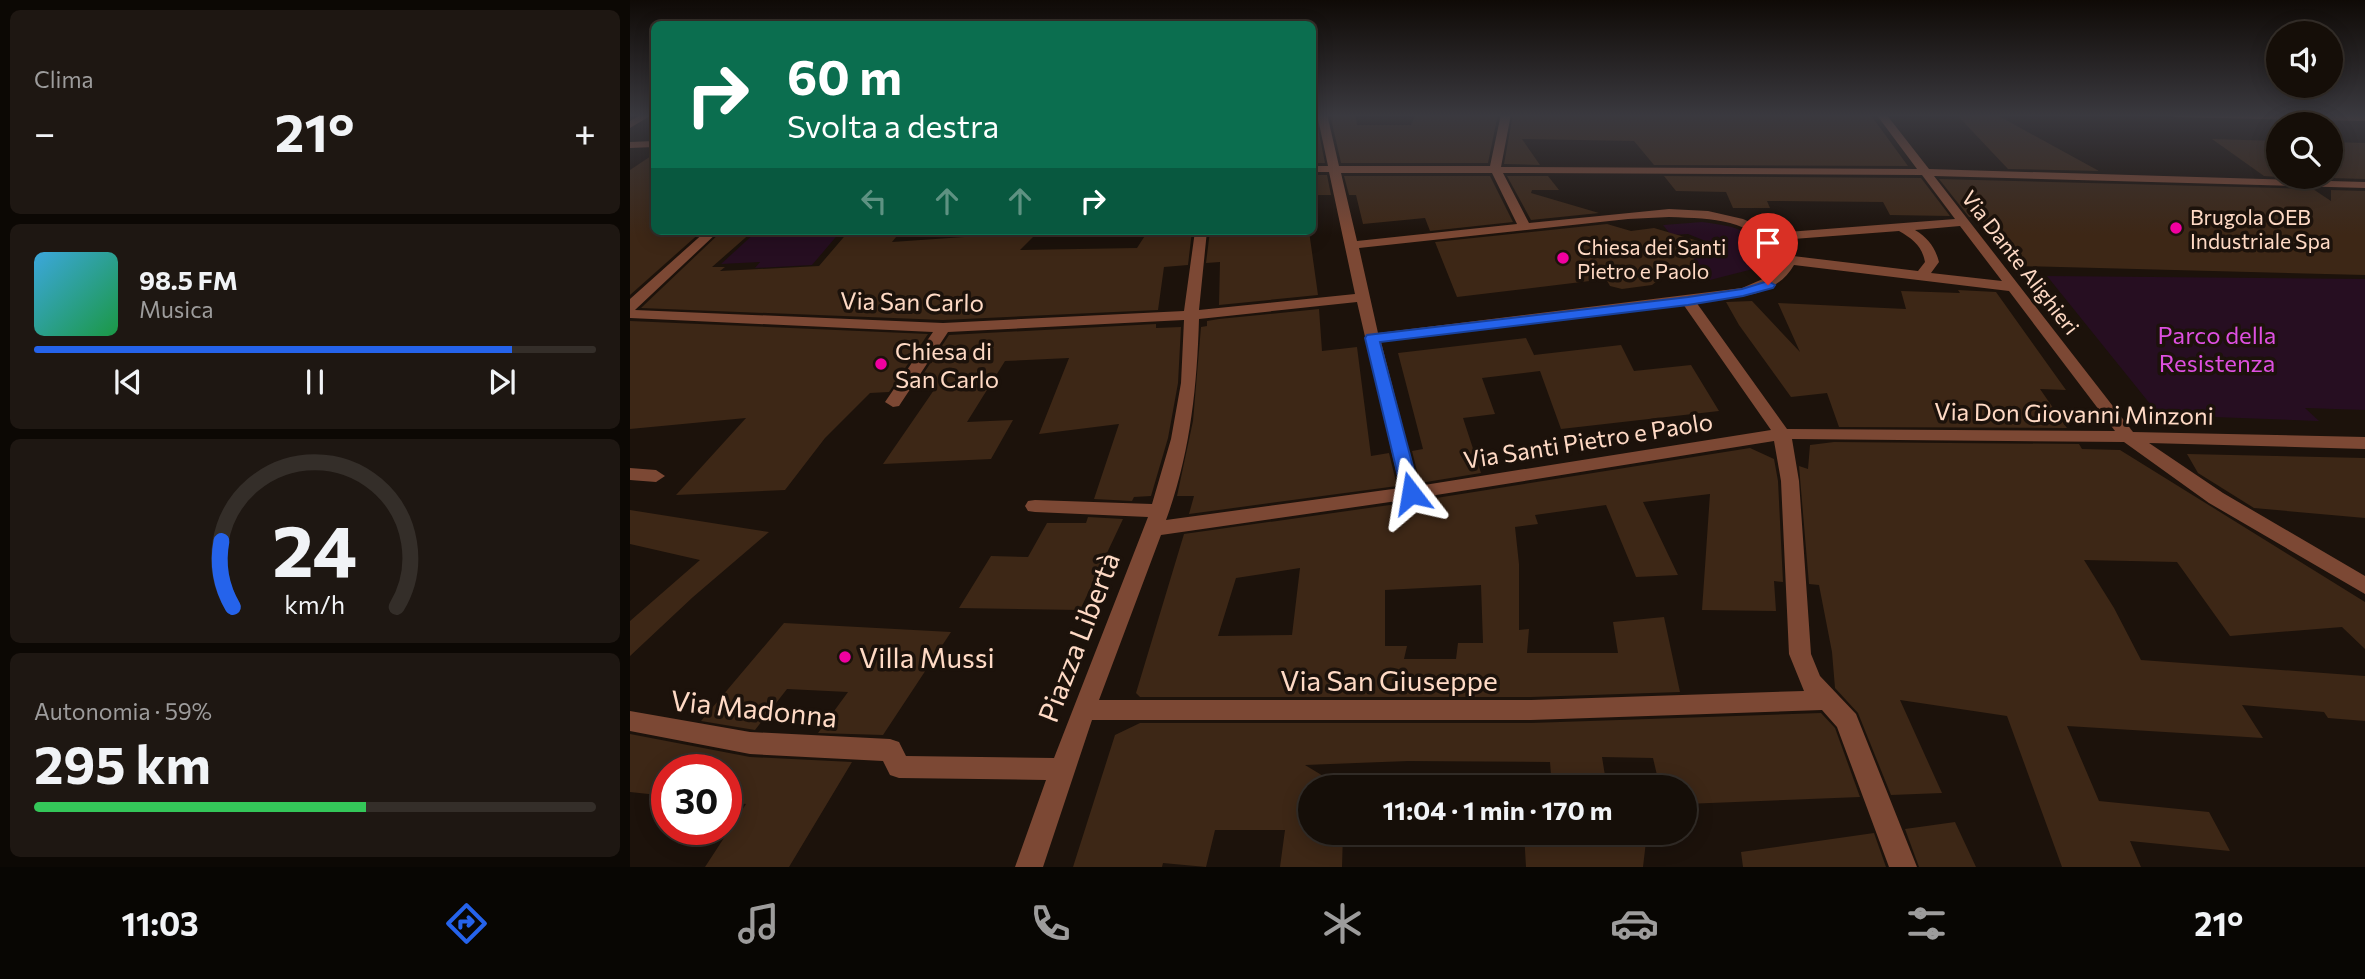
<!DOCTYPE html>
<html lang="it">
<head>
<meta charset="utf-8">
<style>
  body { margin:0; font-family:Commissioner,sans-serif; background:#1e1712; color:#f1f3f6; height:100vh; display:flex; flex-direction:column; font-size:26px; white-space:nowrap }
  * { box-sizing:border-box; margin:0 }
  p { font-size:23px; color:#9d9c9c }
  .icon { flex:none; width:38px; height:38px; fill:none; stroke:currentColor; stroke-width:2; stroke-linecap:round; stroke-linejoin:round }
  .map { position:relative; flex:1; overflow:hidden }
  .drawer { display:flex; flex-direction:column; gap:10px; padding:10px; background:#0c0804; width:630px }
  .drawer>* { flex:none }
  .top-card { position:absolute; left:21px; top:21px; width:665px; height:214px; border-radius:10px; box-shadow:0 4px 18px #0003,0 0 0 2px #342e29; background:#0b6e4f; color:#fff; overflow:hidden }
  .buttons { position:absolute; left:1636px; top:21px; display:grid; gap:14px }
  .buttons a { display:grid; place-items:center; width:77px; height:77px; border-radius:50%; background:#150e08; box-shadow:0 4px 18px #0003,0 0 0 2px #342e29; font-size:35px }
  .speed { position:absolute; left:21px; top:754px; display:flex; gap:14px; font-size:35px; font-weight:700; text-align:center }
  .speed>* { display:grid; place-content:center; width:91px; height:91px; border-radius:50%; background:#150e08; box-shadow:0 4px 18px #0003,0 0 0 2px #342e29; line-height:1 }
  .speed .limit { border:10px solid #d22; background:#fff; color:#111 }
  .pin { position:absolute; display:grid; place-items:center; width:60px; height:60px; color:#fff; margin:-72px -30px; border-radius:50% 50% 50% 0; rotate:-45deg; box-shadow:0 0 7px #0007 }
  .pin .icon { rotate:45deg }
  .me { position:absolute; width:77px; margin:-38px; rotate:346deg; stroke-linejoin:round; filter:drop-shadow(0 0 5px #0008) }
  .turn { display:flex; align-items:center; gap:24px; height:147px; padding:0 21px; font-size:32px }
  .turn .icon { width:91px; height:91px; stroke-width:2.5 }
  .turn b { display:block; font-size:49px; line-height:60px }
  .lanes { display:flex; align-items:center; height:66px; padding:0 21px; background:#0003; justify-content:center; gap:35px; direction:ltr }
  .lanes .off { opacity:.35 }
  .big { font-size:52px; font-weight:700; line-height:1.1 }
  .drawer .widget { flex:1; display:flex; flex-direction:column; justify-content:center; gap:10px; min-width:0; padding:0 24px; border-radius:10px; background:#1e1712 }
  .drawer .dial { align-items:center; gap:0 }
  .dial svg { height:182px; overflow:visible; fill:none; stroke:#342e29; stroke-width:7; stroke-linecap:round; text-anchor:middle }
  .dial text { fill:#f1f3f6; stroke:none }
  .song { display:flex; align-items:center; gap:21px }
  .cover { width:84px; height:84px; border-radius:10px; background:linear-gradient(135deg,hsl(200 70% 55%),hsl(140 70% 35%)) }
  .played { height:7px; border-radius:4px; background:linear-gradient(90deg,#2563eb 85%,#342e29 85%) }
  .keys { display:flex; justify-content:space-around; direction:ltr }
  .heat { display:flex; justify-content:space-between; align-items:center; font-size:38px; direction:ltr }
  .charge { height:10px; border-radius:5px; background:linear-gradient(90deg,#34c759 59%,#342e29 0) }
  .trip { position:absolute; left:668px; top:775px; width:399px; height:70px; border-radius:35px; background:#150e08; box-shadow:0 4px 18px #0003,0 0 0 2px #342e29; font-weight:700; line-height:70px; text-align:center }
  .tab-bar { display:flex; height:112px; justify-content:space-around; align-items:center; background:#080603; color:#9d9c9c }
  .tab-bar .icon { width:49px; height:49px }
  .tab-bar .current { color:#2563eb }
  .tab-bar b { font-size:32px; color:#f1f3f6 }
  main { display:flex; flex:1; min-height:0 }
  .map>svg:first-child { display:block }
</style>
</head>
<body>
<main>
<section class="drawer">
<div class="widget"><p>Clima</p>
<div class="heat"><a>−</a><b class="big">21°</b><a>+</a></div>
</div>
<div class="widget">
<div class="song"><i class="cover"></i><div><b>98.5 FM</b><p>Musica</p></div></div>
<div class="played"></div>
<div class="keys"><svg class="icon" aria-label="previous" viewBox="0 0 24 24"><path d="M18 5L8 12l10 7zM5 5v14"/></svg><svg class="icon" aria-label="pause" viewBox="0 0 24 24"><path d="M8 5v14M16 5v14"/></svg><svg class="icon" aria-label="next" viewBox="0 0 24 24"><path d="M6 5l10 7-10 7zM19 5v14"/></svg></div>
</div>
<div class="widget dial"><svg viewBox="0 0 100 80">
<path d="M14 69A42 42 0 1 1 86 69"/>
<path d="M14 69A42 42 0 0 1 9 40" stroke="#2563eb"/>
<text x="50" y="56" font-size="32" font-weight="700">24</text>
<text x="50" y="72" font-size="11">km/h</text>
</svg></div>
<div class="widget"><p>Autonomia · 59%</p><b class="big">295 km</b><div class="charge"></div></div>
</section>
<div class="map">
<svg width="1735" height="867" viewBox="0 0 1735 867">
  <rect width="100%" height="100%" fill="#1c120b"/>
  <!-- green -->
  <path fill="#260e21" d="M 1072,222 C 1096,225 1131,229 1135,258 L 1127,268 L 1080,280 L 1061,258 L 1077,257 L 1083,250 L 1078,242 L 1058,234 L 1041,235 L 1033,225 Z
    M 127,231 L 211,231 L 182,265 L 125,268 L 130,262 L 91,264 Z
    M 1417,276 L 1735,279 L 1735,410 L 1675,408 L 1689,421 L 1529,415 Z"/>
  <!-- building -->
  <path fill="#3d2716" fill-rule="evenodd" d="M 682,114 L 685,114 L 695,163 L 682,163 Z
    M 700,114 L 725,114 L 727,125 L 781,125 L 786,114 L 868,114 L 858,163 L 711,163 Z
    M 883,114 L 1240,114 L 1278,166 L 1024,165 L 1004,141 L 892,139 L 910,165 L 874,164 Z
    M 1326,114 L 1365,114 L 1469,171 L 1378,169 Z
    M 1582,139 L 1648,141 L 1648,177 L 1634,176 Z
    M 1701,142 L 1735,143 L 1735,179 L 1701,178 Z
    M 24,154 L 24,231 L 72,231 L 0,295 L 0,170 Z
    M 682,175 L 697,175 L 701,195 L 682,195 Z
    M 714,176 L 860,176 L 883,222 L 800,231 L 795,218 L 733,224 L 726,195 L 719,195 Z
    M 877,176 L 918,176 L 929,190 L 902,190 L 901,193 L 969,213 L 901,220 Z
    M 1034,176 L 1291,178 L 1320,216 L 1260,215 L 1253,202 L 1137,201 L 1140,208 L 1103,208 L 1096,192 L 1046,191 Z
    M 1309,179 L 1683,189 L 1701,201 L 1701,190 L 1735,191 L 1735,275 L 1388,266 L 1349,217 L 1339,217 Z
    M 977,224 L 1001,231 L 1024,228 L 1075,243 L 1056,271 L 1036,274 L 1022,285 L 992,289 L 980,286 L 976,279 L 827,297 L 805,242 Z
    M 92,231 L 123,231 L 82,267 L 95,267 L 90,271 L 189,266 L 219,231 L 271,231 L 262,242 L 408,232 L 390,250 L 507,248 L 518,231 L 562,231 L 558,265 L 534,267 L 528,310 L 313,320 L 11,308 Z
    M 580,231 L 679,231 L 688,295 L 589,305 L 590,262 L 576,263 Z
    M 1328,290 L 1366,292 L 1436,390 L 1410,389 L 1437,428 L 1209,427 L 1197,393 L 1161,397 L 1109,325 L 1096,302 L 1122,301 L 1170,352 L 1148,303 L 1276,309 L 1271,291 L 1330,293 Z
    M 689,309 L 692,351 L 727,347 L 741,456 L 759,453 L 767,486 L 559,514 L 564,496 L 547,496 L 563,421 L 571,327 L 577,326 L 577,321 L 589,319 Z
    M 0,321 L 298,334 L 259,392 L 240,393 L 195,438 L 155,490 L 46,495 L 116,418 L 0,429 Z
    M 526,324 L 526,328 L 551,327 L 548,383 L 538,438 L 521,496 L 504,497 L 502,501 L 464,499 L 489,424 L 409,434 L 439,358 L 375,361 L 337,422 L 383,420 L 361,459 L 253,464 L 304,390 L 282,391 L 319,335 Z
    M 896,338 L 905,357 L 904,355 L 991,345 L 1004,371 L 1061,365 L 1089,411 L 931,429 L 910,371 L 852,378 L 865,414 L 833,418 L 851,473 L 790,483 L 782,451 L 793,449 L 768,353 Z
    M 1204,442 L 1449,444 L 1452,449 L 1490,450 L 1735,602 L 1735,649 L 1712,627 L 1600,636 L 1547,562 L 1454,560 L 1484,608 L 1511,660 L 1735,676 L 1735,721 L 1698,718 L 1694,712 L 1612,705 L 1633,738 L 1437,726 L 1469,801 L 1579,812 L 1600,851 L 1500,841 L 1511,867 L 1432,867 L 1377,716 L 1270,700 L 1312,793 L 1261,795 L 1228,713 L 1205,688 L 1202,652 L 1189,585 L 1179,584 L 1169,466 L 1178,469 L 1180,445 Z
    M 1120,448 L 1144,459 L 1148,481 L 1153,582 L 1144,581 L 1146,611 L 1072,610 L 1080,494 L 1013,502 L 1048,575 L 1006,577 L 976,505 L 905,515 L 908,524 L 885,527 L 889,564 L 889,630 L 899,629 L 897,653 L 988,653 L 983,622 L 1034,617 L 1050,692 L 901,697 L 510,697 L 506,693 L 554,534 L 781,502 ZM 670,568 L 662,635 L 588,636 L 606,578 ZM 851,585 L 853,643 L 828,643 L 826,659 L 774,659 L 777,646 L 755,646 L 755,590 Z
    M 1557,454 L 1735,458 L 1735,518 L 1624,508 L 1568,473 Z
    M 0,510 L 139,532 L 63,597 L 0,656 L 0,621 L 70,560 L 0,544 Z
    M 458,517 L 493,519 L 450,610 L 329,608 L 361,556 L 398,557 L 417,523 L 456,523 Z
    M 154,623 L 321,632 L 253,735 L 188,733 L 218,692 L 157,689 L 125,730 L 71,721 Z
    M 1191,713 L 1205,728 L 1230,797 L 1055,804 L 1055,788 L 1030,788 L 1023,758 L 972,757 L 977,788 L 922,788 L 920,762 L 778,761 L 675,765 L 713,788 L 681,788 L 681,833 L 713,833 L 712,867 L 650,867 L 655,830 L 585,830 L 576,867 L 533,863 L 532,867 L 443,867 L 485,735 L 510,723 L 901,723 Z
    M 0,734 L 120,757 L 222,762 L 159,867 L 75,867 L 116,804 L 96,802 L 96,766 L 93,770 L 37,770 L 37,796 L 0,792 Z
    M 1325,822 L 1346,867 L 1289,867 L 1275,829 Z
    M 894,833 L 1017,833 L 1013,867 L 896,867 Z
    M 1244,833 L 1256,867 L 1113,867 L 1111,852 Z"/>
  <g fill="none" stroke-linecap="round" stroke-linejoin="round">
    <!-- minor -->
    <path fill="#7c4834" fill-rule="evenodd" d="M 12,114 L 23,114 L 0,128 L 0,121 Z
      M 687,114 L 697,114 L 709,166 L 860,166 L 871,114 L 881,114 L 871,167 L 1287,169 L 1246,114 L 1256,114 L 1299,169 L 1735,182 L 1735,188 L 1304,176 L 1503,432 L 1735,437 L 1735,449 L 1519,443 L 1593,493 L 1735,576 L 1735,594 L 1579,503 L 1494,442 L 1162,439 L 1169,481 L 1181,654 L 1190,676 L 1226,714 L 1287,867 L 1259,867 L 1207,727 L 1192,710 L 901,720 L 462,720 L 413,867 L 385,867 L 416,780 L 269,778 L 260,775 L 253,761 L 120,754 L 0,731 L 0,711 L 120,732 L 260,739 L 269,742 L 276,756 L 424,758 L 518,517 L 405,512 L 398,511 L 395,506 L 398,501 L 405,500 L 522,504 L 541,439 L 551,383 L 554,320 L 318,332 L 269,406 L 263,407 L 255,402 L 303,332 L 0,318 L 0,299 L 76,231 L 89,231 L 5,310 L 313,323 L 554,311 L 565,231 L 577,231 L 569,310 L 725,294 L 699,172 L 682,172 L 682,166 L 698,166 ZM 711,173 L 862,173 L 887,224 L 727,241 ZM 873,173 L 1292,175 L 1325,219 L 1144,233 L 1113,219 L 1078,211 L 1039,209 L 899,223 ZM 1039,217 C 1088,219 1120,218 1152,260 L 1142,275 L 1112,288 L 748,333 L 729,248 L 998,219 ZM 1330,226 L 1372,281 L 1301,273 L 1309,262 C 1305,247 1298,238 1285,230 ZM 1269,231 C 1283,239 1292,246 1295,262 L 1288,271 L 1163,256 L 1150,240 ZM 1164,265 L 1379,291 L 1485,431 L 1157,429 L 1066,302 C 1100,298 1145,299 1164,265 ZM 727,302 L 770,488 L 536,520 C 560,455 567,388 569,319 ZM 1053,304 L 1141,430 L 788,486 L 751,342 ZM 1144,441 L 1151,481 L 1159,654 L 1174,691 L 901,700 L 469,700 L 531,535 L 781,499 Z
      M 1540,114 L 1735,115 L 1735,121 L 1545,117 Z
      M 24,141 L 24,147 L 0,148 L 0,142 Z
      M 0,468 L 26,470 L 35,476 L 26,482 L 0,480 Z"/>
  </g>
  <!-- sky -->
  <linearGradient id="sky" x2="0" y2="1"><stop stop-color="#0f0a06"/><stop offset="0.49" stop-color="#3a393f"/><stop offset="1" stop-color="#3a393f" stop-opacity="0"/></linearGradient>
  <rect width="1735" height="235" fill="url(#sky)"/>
  <!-- route -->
  <path fill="#2563eb" stroke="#184099" stroke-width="2" d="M 1138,281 L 1145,285 L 1143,288 L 1113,296 L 1058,305 L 750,342 L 790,493 L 781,499 L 772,493 L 735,338 L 737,335 L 1058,297 L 1112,289 Z"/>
  <!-- markers -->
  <g fill="#f0009f" stroke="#1c120b" stroke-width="2.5">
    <circle cx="1546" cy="228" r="7"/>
    <circle cx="933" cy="258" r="7"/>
    <circle cx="251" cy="364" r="7"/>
    <circle cx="215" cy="657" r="7"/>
  </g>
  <g text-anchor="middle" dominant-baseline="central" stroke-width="7" stroke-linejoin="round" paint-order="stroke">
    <!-- far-poi labels -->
    <g font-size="21" fill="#ffdac5" stroke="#1c120b" text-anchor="start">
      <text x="1560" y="216">Brugola OEB<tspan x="1560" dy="24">Industriale Spa</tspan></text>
      <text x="947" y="246">Chiesa dei Santi<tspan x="947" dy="24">Pietro e Paolo</tspan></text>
    </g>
    <!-- far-street labels -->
    <g font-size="21" fill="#ffdac5" stroke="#1c120b">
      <text transform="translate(1391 262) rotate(52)">Via Dante Alighieri</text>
    </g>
    <!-- street labels -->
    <g font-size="24" fill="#ffdac5" stroke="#1c120b">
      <text transform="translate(282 301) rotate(1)">Via San Carlo</text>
      <text transform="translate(1444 413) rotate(1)">Via Don Giovanni Minzoni</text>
      <text transform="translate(958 440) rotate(-9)">Via Santi Pietro e Paolo</text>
    </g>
    <!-- park labels -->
    <g font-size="24" fill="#de50e0" stroke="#1c120b">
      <text x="1587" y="334">Parco della<tspan x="1587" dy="28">Resistenza</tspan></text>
    </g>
    <!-- poi labels -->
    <g font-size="24" fill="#ffdac5" stroke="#1c120b" text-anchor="start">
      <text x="265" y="350">Chiesa di<tspan x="265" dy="28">San Carlo</tspan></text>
    </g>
    <!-- near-street labels -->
    <g font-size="28" fill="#ffdac5" stroke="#1c120b">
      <text transform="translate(448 637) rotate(-69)">Piazza Libertà</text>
      <text x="759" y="680">Via San Giuseppe</text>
      <text transform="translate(124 708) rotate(6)">Via Madonna</text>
    </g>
    <!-- near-poi labels -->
    <g font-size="28" fill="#ffdac5" stroke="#1c120b" text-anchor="start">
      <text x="229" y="657">Villa Mussi</text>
    </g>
  </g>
</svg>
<div class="buttons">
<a><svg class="icon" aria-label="sound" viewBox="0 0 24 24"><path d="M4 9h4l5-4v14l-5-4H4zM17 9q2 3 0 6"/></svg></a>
<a><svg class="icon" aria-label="search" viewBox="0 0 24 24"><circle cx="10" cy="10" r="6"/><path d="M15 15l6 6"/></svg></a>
</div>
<div class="speed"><div class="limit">30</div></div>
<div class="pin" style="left:1138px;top:285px;background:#d93025"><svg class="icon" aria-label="arrive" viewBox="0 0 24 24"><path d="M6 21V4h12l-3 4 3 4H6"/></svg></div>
<svg class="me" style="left:781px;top:493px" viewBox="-20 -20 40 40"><path d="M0-17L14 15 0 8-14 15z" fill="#2563eb" stroke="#fff" stroke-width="4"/></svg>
<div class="trip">11:04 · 1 min · 170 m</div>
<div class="top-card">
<div class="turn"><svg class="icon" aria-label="right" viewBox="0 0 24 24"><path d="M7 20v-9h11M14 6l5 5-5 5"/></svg><div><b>60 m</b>Svolta a destra</div></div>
<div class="lanes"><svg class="icon off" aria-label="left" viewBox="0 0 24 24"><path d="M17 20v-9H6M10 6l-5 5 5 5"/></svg><svg class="icon off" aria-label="ahead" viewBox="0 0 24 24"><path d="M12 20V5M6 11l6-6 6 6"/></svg><svg class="icon off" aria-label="ahead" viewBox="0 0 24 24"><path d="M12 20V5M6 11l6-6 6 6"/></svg><svg class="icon" aria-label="right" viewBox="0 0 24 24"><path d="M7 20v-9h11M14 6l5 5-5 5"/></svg></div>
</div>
</div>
</main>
<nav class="tab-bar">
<b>11:03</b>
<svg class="icon current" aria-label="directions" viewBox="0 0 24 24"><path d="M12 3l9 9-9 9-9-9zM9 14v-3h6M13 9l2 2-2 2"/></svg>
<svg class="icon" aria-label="music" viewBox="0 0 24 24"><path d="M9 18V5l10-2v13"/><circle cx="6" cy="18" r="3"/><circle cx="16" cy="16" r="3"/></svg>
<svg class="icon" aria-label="phone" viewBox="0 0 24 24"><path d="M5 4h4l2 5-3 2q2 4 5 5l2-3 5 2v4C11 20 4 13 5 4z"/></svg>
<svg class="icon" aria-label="climate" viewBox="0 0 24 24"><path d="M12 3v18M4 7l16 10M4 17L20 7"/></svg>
<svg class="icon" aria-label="car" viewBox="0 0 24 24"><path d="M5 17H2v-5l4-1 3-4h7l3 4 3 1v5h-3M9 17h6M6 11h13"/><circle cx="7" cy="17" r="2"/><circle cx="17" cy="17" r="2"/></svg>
<svg class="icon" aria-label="filters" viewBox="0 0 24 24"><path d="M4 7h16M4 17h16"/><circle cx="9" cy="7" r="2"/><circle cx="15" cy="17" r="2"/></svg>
<b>21°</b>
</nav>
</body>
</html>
